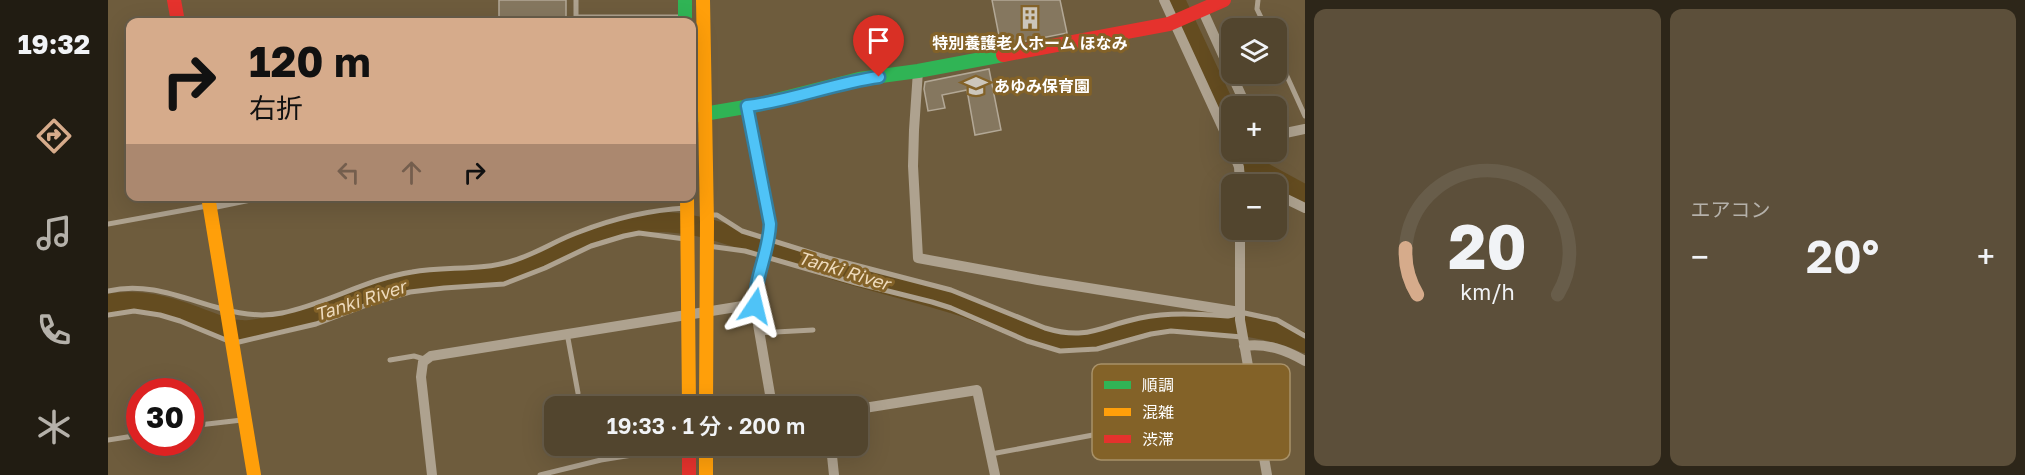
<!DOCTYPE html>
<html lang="ja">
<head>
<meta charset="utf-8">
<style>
  body { margin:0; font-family:"Golos Text","Noto Sans JP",sans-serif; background:#5c4f3a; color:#f1f3f6; height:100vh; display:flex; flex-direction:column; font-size:22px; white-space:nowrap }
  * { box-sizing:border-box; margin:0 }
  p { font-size:20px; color:#b5b1aa }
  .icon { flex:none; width:33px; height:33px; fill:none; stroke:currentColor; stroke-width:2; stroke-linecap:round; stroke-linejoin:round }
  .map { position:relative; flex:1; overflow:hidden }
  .side { display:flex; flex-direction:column; gap:9px; padding:9px; background:#2d2619; width:720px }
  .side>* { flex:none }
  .banner { position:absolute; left:18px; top:18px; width:570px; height:183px; border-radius:12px; box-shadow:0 6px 24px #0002,0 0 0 2px #685d4a; background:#d6ab8b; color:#111; overflow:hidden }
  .fabs { position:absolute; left:1113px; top:18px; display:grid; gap:12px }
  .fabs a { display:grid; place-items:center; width:66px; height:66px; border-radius:12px; background:#52452e; box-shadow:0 6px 24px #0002,0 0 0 2px #685d4a; font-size:30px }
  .speed { position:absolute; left:18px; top:378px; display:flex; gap:12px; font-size:30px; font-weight:700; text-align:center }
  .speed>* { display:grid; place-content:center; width:78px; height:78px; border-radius:50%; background:#52452e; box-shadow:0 6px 24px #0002,0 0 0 2px #685d4a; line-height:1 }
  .speed .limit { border:9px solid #d22; background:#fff; color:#111 }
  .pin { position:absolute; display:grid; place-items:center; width:51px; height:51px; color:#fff; margin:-62px -26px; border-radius:50% 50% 50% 0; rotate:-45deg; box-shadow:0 0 6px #0007 }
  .pin .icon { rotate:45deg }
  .me { position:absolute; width:66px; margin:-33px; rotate:10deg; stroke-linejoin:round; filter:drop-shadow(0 0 4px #0008) }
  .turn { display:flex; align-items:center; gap:21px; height:126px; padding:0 24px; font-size:27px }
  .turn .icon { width:78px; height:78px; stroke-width:2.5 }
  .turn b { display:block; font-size:42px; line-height:51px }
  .lanes { display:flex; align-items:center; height:57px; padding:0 24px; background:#0003; justify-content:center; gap:30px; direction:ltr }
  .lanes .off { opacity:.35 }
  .big { font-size:45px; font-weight:600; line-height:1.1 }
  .side .tile { flex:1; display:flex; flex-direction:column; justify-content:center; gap:9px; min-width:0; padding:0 21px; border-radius:12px; background:#5c4f3a }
  .side .dial { align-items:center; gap:0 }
  .dial svg { height:156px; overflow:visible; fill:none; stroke:#685d4a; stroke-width:7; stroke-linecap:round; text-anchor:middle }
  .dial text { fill:#f1f3f6; stroke:none }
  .heat { display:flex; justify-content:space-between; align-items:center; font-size:33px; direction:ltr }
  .side .tiles { flex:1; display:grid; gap:9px; grid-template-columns:repeat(2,1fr) }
  .trip { position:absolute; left:436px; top:396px; width:324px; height:60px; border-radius:12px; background:#52452e; box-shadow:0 6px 24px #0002,0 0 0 2px #685d4a; font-weight:600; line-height:60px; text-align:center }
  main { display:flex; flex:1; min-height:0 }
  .menu { display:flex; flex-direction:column; width:108px; justify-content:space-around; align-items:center; background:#211c12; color:#b5b1aa }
  .menu .icon { width:42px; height:42px }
  .menu .selected { color:#d6ab8b }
  .menu b { font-size:27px; color:#f1f3f6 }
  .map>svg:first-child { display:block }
</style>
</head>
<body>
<main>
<nav class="menu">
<b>19:32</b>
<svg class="icon selected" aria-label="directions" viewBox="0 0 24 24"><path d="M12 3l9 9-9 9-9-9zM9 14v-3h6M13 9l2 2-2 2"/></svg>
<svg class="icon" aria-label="music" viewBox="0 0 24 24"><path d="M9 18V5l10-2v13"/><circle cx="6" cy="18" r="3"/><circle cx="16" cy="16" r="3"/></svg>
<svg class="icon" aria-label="phone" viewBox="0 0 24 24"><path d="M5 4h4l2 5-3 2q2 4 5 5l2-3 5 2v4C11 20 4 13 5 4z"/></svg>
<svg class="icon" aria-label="climate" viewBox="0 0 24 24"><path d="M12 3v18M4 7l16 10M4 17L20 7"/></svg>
</nav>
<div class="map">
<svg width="1197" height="475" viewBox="0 0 1197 475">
  <rect width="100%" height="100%" fill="#6e5c3d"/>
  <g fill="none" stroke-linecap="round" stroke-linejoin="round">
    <!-- river -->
    <path stroke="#644c20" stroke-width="20" d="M 1067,0 L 1124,122
      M 1138,152 L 1146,167 L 1197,195
      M 0,304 C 31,298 60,306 89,317 C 103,322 118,330 133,330 C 142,331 152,328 160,327 C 208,318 246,295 291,284 C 315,279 340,277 364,276 C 377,275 389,275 401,272 C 444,254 485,229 532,223 C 574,218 611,231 651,245 C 675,253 699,261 724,269 C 766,282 809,292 850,305 C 888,317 926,340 967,342 C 989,344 1023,330 1046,325 C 1085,316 1161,326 1197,343"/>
  </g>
  <!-- building -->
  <path fill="#85775f" stroke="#b3a896" stroke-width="1.5" d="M 391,0 L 458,0 L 458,22 L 391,22 Z
    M 884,0 L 952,0 L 959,33 L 893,46 Z
    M 881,69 L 893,130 L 867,135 L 859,90 L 834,95 L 837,108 L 820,111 L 816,89 L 817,82 Z"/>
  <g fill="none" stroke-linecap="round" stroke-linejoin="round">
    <!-- lane -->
    <path stroke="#aea28f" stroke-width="5" d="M 468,0 L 468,22
      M 1150,0 L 1149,9 L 1158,28
      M 468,17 L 574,17
      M 1168,52 L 1197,116
      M 600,215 L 609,215 L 634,231 L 720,258 L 843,290 L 937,328 C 980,341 992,326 1032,318 C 1061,312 1090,314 1120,316 L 1125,315 L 1125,312
      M 0,224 L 99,206
      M 600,246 L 637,251 L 748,283 L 824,302 L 843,308 L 919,341 L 952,351 L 989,349 L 1043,334 L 1063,331 L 1134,337
      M 0,291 C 61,276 114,325 174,313 C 219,304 258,279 304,272 C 337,266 373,271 404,261 C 428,254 448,240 471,232 C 504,219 542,210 578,208
      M 1132,312 L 1169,320 L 1197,336
      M 0,315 L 26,311 L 52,315 L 72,321 L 118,340 L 131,342 L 208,324 L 264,303 L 302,292 L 336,288 L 396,284 L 437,268 L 483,246 L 516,236 L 531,233 L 577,239
      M 459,333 L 470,393
      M 651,333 L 705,330
      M 282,360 L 306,356 L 316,359
      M 82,426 L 134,420
      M 0,440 L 32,435
      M 883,454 L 1146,405
      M 432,475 L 493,460 L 580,446"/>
    <!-- street -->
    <path stroke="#aea28f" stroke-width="10" d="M 1056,0 L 1124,148
      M 1094,9 L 1138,106
      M 810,71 L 806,130 L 805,166 L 810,258 L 930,280 L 1132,312
      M 639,106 L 662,224 L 661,242 L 646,301 L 664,406
      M 1168,135 L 1197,129
      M 1125,152 L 1131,167 L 1132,184
      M 1132,180 L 1149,184
      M 1168,194 L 1197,208
      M 101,206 L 150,196
      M 1132,230 L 1132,320 L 1159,475
      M 1136,346 C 1159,343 1178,350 1197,361
      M 750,409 L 869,390 L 887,475
      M 720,446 L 724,456 L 726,475
      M 324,475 L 313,377 L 315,362 L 323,356 L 647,304"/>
    <!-- fast -->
    <path stroke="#30b455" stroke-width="14" d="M 577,0 L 577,22
      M 584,116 L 649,105 L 751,79 L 810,71 L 895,55"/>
    <!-- slow -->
    <path stroke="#ff9f0a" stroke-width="14" d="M 595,0 L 599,222 L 598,406
      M 100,196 L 146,475
      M 579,196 L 581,406
      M 598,446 L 598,475"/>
    <!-- jam -->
    <path stroke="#e5322d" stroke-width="14" d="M 66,0 L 70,22
      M 895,55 L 1061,24 L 1116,0
      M 581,446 L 581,475"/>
  </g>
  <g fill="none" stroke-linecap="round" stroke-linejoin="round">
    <!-- route casing -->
    <g stroke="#337fa1" stroke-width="15">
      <path id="route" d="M 647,306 C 646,279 661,252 662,224 L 639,106 C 683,101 726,83 771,77"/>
    </g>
    <!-- route -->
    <use href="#route" stroke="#4fc3f7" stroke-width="10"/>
  </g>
  <!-- icons -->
  <defs>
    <g id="building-bare" transform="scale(1.8)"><path d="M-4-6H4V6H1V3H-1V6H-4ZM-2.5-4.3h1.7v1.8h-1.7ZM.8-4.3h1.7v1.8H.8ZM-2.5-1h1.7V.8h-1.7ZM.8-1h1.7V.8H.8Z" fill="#ccc6bb" stroke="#836228" stroke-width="2.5" paint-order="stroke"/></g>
    <g id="school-bare" transform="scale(1.8)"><path d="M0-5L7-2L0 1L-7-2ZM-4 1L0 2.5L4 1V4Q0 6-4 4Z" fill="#ccc6bb" stroke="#836228" stroke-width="2.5" paint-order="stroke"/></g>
  </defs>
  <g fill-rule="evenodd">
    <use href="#building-bare" x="922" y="18"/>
    <use href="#school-bare" x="868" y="86"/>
  </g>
  <g text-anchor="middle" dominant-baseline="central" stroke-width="6" stroke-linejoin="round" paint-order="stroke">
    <!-- poi labels -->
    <g font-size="16" font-weight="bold" fill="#fff" stroke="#836228">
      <text x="922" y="43">特別養護老人ホーム ほなみ</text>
      <text x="886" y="86" text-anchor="start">あゆみ保育園</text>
    </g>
    <!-- water labels -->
    <g font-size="18" font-style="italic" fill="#eedbbd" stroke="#836228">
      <text transform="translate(736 270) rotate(17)">Tanki River</text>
      <text transform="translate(252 300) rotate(-18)">Tanki River</text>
    </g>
  </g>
  <!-- legend -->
  <rect x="984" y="364" width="198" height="96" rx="9" fill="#836228" stroke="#a89168" stroke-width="1.5"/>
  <rect x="996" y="381" width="27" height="8" fill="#30b455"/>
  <rect x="996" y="408" width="27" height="8" fill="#ff9f0a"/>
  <rect x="996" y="435" width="27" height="8" fill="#e5322d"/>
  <g font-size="16" fill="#fff">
    <text x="1034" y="391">順調</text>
    <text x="1034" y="418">混雑</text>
    <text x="1034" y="445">渋滞</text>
  </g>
</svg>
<div class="fabs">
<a><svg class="icon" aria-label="layers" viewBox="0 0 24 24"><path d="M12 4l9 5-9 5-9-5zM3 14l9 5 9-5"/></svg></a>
<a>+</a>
<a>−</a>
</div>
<div class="speed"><div class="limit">30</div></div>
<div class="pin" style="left:771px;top:77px;background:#d93025"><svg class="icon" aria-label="arrive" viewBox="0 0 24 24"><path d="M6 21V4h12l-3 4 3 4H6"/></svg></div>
<svg class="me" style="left:647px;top:306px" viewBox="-20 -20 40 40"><path d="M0-17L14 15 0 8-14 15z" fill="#4fc3f7" stroke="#fff" stroke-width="4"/></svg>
<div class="trip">19:33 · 1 分 · 200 m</div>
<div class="banner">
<div class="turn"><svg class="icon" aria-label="right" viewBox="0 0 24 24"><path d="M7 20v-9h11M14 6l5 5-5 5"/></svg><div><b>120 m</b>右折</div></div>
<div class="lanes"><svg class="icon off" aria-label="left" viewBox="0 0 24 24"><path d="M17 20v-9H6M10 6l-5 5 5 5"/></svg><svg class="icon off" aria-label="ahead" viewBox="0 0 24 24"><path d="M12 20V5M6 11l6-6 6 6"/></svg><svg class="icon" aria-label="right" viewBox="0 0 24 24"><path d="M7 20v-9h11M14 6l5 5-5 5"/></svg></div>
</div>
</div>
<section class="side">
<div class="tiles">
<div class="tile dial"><svg viewBox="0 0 100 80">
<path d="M14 69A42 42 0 1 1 86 69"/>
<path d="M14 69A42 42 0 0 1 8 45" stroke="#d6ab8b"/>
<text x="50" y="56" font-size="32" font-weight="700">20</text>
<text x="50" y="72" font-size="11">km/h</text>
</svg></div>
<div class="tile"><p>エアコン</p>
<div class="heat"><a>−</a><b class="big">20°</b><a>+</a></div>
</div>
</div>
</section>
</main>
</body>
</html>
